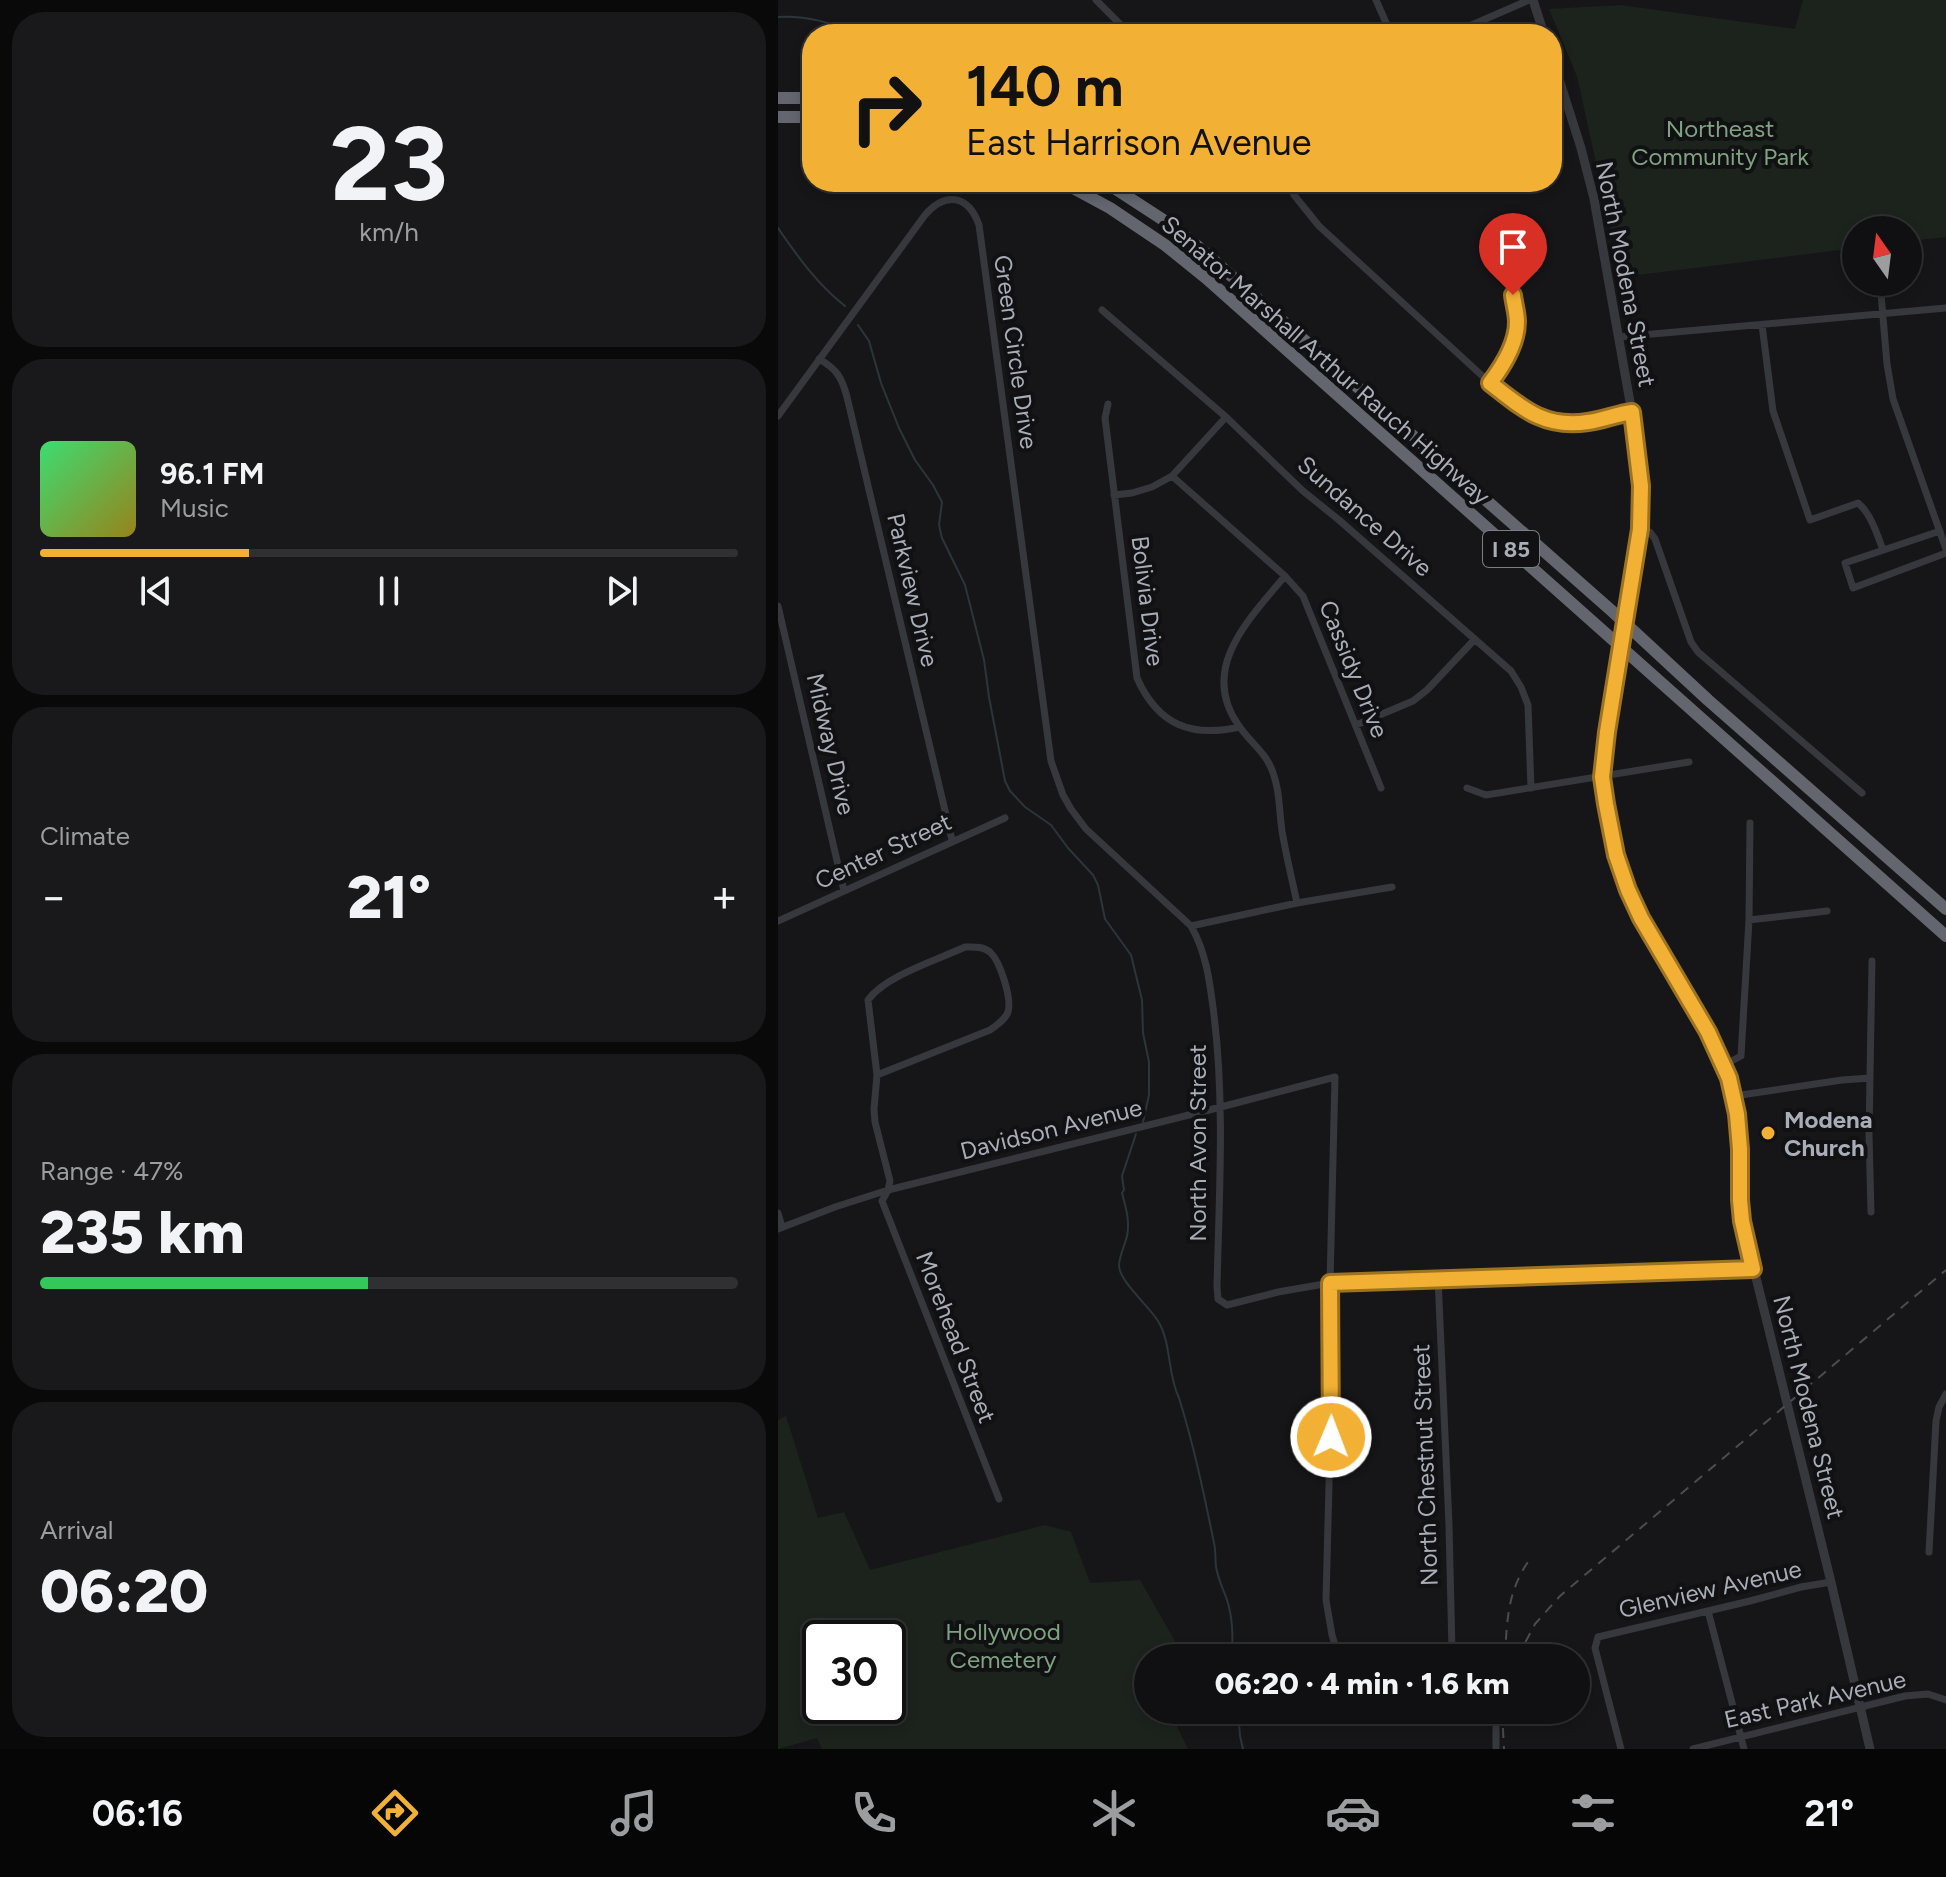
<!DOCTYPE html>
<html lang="en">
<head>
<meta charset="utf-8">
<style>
  body { margin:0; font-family:Figtree,sans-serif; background:#19191b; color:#f1f3f6; height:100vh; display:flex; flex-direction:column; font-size:30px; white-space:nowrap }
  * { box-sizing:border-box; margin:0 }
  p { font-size:26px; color:#9c9d9f }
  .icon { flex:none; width:44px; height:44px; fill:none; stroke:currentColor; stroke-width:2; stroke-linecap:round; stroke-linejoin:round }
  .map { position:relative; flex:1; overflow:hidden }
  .details { display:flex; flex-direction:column; gap:12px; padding:12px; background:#09090a; width:778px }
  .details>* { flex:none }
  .guide { position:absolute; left:24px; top:24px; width:760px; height:168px; border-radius:32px; box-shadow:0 4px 12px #0003,0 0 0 2px #303032; background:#f2b134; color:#111; overflow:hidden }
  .needle { width:52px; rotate:346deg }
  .tools { position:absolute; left:1064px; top:216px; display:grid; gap:16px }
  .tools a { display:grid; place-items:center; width:80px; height:80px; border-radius:50%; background:#101012; box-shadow:0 4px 12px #0003,0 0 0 2px #303032; font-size:40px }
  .speed { position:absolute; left:24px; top:1620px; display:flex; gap:16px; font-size:40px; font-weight:700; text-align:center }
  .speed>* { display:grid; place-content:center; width:104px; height:104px; border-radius:50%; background:#101012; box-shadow:0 4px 12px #0003,0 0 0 2px #303032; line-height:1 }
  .speed .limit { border:4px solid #111; border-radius:12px; background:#fff; color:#111 }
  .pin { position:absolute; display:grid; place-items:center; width:68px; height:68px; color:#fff; margin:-82px -34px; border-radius:50% 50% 50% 0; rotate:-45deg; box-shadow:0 0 8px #0007 }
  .pin .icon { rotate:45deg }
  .me { position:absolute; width:88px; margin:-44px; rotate:1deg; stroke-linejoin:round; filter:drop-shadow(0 0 6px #0008) }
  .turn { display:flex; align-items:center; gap:28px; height:168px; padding:0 32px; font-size:36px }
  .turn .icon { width:104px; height:104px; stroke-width:2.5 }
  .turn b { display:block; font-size:56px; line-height:68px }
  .big { font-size:60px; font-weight:800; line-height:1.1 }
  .details .card { flex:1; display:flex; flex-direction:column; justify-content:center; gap:12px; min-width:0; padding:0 28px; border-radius:32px; background:#19191b }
  .details .dial { align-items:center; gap:0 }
  .dial b { font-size:104px; line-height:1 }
  .song { display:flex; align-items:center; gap:24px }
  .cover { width:96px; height:96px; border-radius:12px; background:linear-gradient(135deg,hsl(140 70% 55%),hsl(50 70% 35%)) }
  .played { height:8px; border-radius:4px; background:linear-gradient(90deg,#f2b134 30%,#303032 30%) }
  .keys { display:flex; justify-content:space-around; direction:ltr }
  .heat { display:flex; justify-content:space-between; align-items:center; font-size:44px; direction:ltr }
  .charge { height:12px; border-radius:6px; background:linear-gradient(90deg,#34c759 47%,#303032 0) }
  .trip { position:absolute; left:356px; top:1644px; width:456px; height:80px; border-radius:40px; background:#101012; box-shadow:0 4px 12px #0003,0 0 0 2px #303032; font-weight:800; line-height:80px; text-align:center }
  .menu { display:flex; height:128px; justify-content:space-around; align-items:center; background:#060607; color:#9c9d9f }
  .menu .icon { width:56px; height:56px }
  .menu .active { color:#f2b134 }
  .menu b { font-size:36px; color:#f1f3f6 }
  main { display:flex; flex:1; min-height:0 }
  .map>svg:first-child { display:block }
</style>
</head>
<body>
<main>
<section class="details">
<div class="card dial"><b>23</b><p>km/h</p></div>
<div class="card">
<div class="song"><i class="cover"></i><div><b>96.1 FM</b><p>Music</p></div></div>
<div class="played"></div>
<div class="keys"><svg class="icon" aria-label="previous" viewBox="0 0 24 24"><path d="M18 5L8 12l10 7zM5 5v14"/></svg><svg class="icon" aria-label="pause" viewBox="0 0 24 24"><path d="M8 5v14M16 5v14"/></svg><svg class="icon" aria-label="next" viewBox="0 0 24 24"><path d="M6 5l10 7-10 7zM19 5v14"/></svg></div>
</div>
<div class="card"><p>Climate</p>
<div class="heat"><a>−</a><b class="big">21°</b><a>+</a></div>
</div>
<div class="card"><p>Range · 47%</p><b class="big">235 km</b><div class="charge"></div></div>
<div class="card"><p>Arrival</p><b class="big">06:20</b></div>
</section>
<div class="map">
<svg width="1168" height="1749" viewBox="0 0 1168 1749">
  <rect width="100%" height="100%" fill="#161618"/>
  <!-- green -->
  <path fill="#1c231d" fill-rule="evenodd" d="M 1025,0 L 1168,0 L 1168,237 L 1130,241 L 1130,230 L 1078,230 L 1078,248 L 843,277 L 799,76 L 771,9 L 842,5 L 1017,29 Z
    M 8,1416 L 40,1518 L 66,1512 L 92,1570 L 267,1525 L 293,1532 L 312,1583 L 362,1580 L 406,1657 L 406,1658 L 370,1658 L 370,1710 L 395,1710 L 394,1716 L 410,1749 L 44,1749 L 39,1738 L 0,1749 L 0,1420 ZM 42,1638 L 110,1638 L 110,1706 L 42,1706 Z"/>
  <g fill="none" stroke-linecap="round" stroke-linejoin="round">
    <!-- stream -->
    <path stroke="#2c353c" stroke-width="2" d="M 0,17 C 28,15 54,23 80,34
      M 397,182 C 421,195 450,190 475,186
      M 0,228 C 20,257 39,284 67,306
      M 80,325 L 91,341 L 103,383 L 121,428 L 137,460 L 155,485 L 164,502 L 161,525 L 164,538 L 187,585 L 206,660 L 211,697 L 227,781 L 232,791 L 247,807 L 273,825 L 290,848 L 315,875 L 320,885 L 327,919 L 353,955 L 364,1000 L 365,1033 L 371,1062 L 371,1095 L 365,1122
      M 358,1134 L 344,1176 L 346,1190 L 344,1193 C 348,1208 352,1221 349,1236 C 347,1245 341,1256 341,1266 C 342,1282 371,1306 380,1321 C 394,1344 389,1374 401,1398 C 416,1446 426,1494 436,1543 C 438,1551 437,1559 438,1567 C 440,1578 444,1587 448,1597 C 455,1616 455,1637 454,1658
      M 460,1710 L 462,1736 L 465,1749"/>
    <!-- minor -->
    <path stroke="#37383d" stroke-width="7" d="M 318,0 L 352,34
      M 598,0 L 613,34
      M 673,34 L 751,0
      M 511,182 L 516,195 L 541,226 L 712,383 L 747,411 L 759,417 L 776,422 L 797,424 L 854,412
      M 1102,282 L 1109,364 L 1115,399 L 1168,549
      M 324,310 L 448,417 L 525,491 L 561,520 L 733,671 L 743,687 L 750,705 L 753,788
      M 984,325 L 995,411 L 1032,520 L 1080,503 C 1093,514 1099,534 1105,550
      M 841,337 L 1168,308
      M 41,359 C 59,369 64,378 69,397 L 174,840
      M 712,383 L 723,369 L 734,348 L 739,323 L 730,263 L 732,252
      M 330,404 L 327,418 L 359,678 C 380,725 413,738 462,727
      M 0,416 L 147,215 C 167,192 190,194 201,225 L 273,761 L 285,795 L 293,809 L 308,829 L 413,926 C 429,954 432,984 436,1015 C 447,1105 441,1196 439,1287 L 440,1299 L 449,1305 L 500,1292 L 552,1283 L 975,1269
      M 394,476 L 507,576 L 525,596 L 603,788
      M 336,495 L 354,493 L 374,487 L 394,476 L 448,417
      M 862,529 L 872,532 L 877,539 L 913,642 L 920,652 L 1084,793
      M 1162,531 L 1067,563 L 1075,588 L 1168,553
      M 507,576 C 471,619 420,669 461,726 C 472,742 487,752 494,770 C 502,790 501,810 504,831 C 508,855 514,879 519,903
      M 0,606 L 66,891
      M 578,725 L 635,701 L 649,690 L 697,639
      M 689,788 L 708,795 L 911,762
      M 971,920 L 1049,911
      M 0,921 L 227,818
      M 413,926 L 519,903 L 614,887
      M 187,947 C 195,947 205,946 212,952 C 222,961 234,998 230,1012 C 227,1020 219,1025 212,1030 L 99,1075 L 90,1000 C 107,976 159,960 187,947 Z
      M 946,1065 L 963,1056 L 971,920 L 972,823
      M 99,1075 L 96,1109 L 97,1122 L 112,1181 L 110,1190 L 104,1201 L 221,1499
      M 956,1096 L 1064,1080 L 1092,1078
      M 1093,1212 L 1091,1134 L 1094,961
      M 0,1213 L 4,1227
      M 0,1229 L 57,1207 L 110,1190 L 443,1107 L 557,1077 L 552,1283 L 553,1408 L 548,1600 L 554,1635 L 561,1658
      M 660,1278 L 671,1525 L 674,1651
      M 1151,1552 L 1158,1421 L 1161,1407 L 1168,1394
      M 930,1611 L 966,1749
      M 634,1658 C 661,1653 690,1643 716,1654 L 717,1658
      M 718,1710 L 718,1749
      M 843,1749 L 817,1648 L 820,1637 L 972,1601 L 1023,1587 L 1053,1582
      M 915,1749 L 1127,1696 L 1150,1694 L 1168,1700"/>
    <!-- tertiary -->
    <path stroke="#37383d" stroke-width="9" d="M 755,0 L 766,34
      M 774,57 L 803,148 L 816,199 L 858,436 L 863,486 L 863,505 L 862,529 L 852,592
      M 836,684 L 824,777 L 838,855 L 850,890 L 863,918 L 930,1032 L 951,1078 L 959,1114 L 962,1149 L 962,1200 L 969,1241 L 1053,1582 L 1092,1749"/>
    <!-- motorway -->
    <path stroke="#63666e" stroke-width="12" d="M 0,98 L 34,98
      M 0,117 L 34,117
      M 284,182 L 332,208 L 387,245 L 428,278 L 1168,936
      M 327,182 L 393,225 L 424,250 L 835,612 L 930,700 L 1168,909"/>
    <!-- rail -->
    <path stroke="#4a4c52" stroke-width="2" stroke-dasharray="10 8" stroke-linecap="butt" d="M 727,1658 C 729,1621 729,1591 752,1559
      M 739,1658 L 757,1624 L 782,1596 L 1168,1270
      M 724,1710 L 726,1749"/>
    <!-- tertiary-bridge -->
    <path stroke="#37383d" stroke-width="9" d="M 836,684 L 852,592"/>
  </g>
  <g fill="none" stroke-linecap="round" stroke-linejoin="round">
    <!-- route casing -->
    <g stroke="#9d7322" stroke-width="20">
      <path id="route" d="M 553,1437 L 552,1283 L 975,1269 L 964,1221 L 962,1200 L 962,1149 L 959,1114 L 951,1078 L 930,1032 L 863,918 L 850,890 L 838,855 L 828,804 L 824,777 L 829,732 L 862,529 L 863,486 L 854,412 C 839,414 825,420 810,422 C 766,429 744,408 712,383 C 725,366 739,344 739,322 C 739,313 736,304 735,295"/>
    </g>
    <!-- route -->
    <use href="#route" stroke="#f2b134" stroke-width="14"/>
  </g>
  <!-- markers -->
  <circle fill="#f2b134" stroke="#111113" stroke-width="3" cx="990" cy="1133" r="8"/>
  <g text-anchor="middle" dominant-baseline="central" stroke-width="8" stroke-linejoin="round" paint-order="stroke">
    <!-- shield labels -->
    <rect fill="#111113" stroke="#7b7e86" stroke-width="2" x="705" y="531" width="56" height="36" rx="6"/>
    <g font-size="22" font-weight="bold" fill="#a8adb8">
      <text x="733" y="549">I 85</text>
    </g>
    <!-- park labels -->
    <g font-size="24" fill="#7fa381" stroke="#111113">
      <text x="942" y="128">Northeast<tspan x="942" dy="28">Community Park</tspan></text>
      <text x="225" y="1631">Hollywood<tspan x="225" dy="28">Cemetery</tspan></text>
    </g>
    <!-- street labels -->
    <g font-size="24" fill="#a8adb8" stroke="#111113">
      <text transform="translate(848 274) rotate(79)">North Modena Street</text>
      <text transform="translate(238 352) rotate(82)">Green Circle Drive</text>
      <text transform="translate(548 360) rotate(41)">Senator Marshall Arthur Rauch Highway</text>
      <text transform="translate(587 516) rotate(41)">Sundance Drive</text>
      <text transform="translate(135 590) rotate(77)">Parkview Drive</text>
      <text transform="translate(370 601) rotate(83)">Bolivia Drive</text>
      <text transform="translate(576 669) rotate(68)">Cassidy Drive</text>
      <text transform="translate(53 744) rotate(77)">Midway Drive</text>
      <text transform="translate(105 851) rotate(-25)">Center Street</text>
      <text transform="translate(273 1129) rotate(-14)">Davidson Avenue</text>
      <text transform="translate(419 1143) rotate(-90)">North Avon Street</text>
      <text transform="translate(178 1337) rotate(69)">Morehead Street</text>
      <text transform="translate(1031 1407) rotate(76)">North Modena Street</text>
      <text transform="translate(647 1465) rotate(-92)">North Chestnut Street</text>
      <text transform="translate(932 1589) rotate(-13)">Glenview Avenue</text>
      <text transform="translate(1037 1699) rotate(-13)">East Park Avenue</text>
    </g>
    <!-- poi labels -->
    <g font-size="24" font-weight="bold" fill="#a8adb8" stroke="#111113" text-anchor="start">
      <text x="1006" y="1119">Modena<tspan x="1006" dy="28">Church</tspan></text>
    </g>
  </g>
</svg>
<div class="tools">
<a><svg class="needle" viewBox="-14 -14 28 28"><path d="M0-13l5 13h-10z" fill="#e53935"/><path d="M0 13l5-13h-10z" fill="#9c9d9f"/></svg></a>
</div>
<div class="speed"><div class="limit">30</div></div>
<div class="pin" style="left:735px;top:295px;background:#d93025"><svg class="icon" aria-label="arrive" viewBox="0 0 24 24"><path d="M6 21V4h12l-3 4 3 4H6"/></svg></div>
<svg class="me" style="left:553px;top:1437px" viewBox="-20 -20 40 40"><circle r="17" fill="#f2b134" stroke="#fff" stroke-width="3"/><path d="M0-11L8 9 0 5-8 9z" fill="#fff"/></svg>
<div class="trip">06:20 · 4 min · 1.6 km</div>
<div class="guide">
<div class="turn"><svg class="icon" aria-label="right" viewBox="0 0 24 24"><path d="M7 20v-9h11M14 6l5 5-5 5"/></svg><div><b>140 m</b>East Harrison Avenue</div></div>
</div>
</div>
</main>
<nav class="menu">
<b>06:16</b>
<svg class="icon active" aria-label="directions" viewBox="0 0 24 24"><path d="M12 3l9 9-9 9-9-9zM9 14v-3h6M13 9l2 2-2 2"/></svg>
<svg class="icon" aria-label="music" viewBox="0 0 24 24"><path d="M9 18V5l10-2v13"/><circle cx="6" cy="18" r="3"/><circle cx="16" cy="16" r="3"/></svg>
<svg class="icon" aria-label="phone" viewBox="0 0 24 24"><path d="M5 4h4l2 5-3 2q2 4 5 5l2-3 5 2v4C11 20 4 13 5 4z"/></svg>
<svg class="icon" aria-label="climate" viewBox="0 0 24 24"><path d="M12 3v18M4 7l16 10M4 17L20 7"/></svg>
<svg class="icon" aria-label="car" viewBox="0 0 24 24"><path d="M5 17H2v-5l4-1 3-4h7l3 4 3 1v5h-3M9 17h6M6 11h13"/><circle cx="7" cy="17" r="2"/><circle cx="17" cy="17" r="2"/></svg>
<svg class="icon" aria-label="filters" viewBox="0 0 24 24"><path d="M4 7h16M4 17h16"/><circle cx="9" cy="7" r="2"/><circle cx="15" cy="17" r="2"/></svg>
<b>21°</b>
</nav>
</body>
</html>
